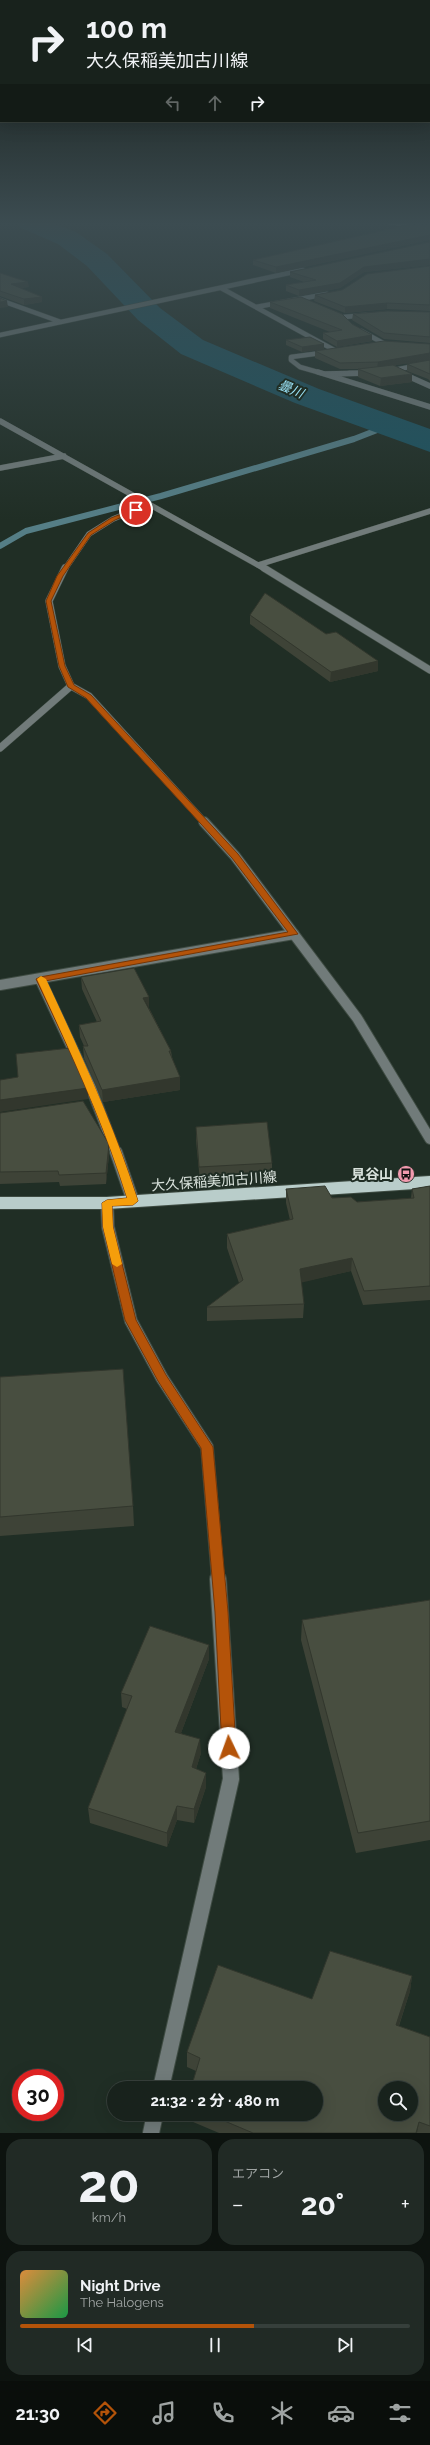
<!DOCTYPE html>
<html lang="ja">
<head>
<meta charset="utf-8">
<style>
  body { margin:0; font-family:Raleway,"Noto Sans JP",sans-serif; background:#212a25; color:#f1f3f6; height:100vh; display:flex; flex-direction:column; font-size:15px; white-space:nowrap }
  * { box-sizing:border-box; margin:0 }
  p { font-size:13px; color:#9fa4a3 }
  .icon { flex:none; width:22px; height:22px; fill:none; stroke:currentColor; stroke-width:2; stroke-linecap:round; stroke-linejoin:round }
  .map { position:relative; height:2133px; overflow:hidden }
  .panel { display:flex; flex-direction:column; gap:6px; padding:6px; background:#0d130f; flex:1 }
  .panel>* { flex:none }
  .hud { position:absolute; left:0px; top:0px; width:430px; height:122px; box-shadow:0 4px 16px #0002,0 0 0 1px #363f3b; background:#18221c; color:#f1f3f6; overflow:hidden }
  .buttons { position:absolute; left:378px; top:2081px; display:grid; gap:8px }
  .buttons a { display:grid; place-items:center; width:40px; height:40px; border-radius:50%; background:#18221c; box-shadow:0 4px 16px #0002,0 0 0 1px #363f3b; font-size:20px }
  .speed { position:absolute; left:12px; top:2069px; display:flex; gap:8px; font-size:20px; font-weight:700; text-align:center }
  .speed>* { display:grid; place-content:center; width:52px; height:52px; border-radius:50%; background:#18221c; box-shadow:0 4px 16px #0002,0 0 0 1px #363f3b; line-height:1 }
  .speed .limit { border:6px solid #d22; background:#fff; color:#111 }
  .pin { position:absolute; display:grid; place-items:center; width:34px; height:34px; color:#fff; margin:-17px; border:2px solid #fff; border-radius:50%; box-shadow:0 1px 4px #0007 }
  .me { position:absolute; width:44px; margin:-22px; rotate:357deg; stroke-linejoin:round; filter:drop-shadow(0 0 3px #0008) }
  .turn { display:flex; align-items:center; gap:14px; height:84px; padding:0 20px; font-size:18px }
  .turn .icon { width:52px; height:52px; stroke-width:2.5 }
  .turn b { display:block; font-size:28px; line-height:34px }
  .lanes { display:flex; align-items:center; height:38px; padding:0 20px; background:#0003; justify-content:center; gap:20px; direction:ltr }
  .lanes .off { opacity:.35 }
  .big { font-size:30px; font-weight:700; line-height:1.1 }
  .panel .card { flex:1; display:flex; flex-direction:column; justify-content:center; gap:6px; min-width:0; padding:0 14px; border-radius:16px; background:#212a25 }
  .panel .dial { align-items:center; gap:0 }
  .dial b { font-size:52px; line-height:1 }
  .song { display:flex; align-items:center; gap:12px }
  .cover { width:48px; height:48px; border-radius:6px; background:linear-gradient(135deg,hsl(30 70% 55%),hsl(140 70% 35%)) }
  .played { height:4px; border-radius:2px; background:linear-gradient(90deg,#b45309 60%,#363f3b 60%) }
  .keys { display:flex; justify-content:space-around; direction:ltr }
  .heat { display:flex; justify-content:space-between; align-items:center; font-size:22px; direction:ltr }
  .panel .tiles { flex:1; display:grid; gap:6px; grid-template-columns:1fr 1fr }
  .card:last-child { grid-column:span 2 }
  .trip { position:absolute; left:107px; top:2081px; width:216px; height:40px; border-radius:20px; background:#18221c; box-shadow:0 4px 16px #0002,0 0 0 1px #363f3b; font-weight:700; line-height:40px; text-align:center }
  .tab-bar { display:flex; height:64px; justify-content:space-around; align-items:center; background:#0a0e0b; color:#9fa4a3 }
  .tab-bar .icon { width:28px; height:28px }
  .tab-bar .current { color:#b45309 }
  .tab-bar b { font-size:18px; color:#f1f3f6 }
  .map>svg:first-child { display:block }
</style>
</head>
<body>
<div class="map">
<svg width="430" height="2133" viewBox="0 0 430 2133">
  <rect width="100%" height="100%" fill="#202e25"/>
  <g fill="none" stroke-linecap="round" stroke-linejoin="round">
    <!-- stream -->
    <path stroke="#557e86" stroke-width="6" d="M 0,546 L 26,531 L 161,496 L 354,439 L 390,425"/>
    <!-- river -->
    <path fill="#1c5360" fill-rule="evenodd" d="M 16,222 L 50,222 L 76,232 L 107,254 L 160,308 L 203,340 L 319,389 L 430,429 L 430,452 L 295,403 L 181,354 L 138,320 L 87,266 L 58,244 L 19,227 Z"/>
    <!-- minor-far5 casing -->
    <g stroke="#3e4b42" stroke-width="5.5">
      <path id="minor-far5" d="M 221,288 L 336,351 L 291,357 L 291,360 L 300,367 L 321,373
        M 0,300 L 61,322
        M 256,307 L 327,294
        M 344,317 L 366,315
        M 361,331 L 383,343
        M 0,335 L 303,270
        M 389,371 L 430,363
        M 349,373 L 371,373"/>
    </g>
    <!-- minor-far4 casing -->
    <g stroke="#3e4b42" stroke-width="6">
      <path id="minor-far4" d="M 318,372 L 430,407
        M 401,373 L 430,386
        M 325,374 L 371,373
        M 0,421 L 265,569
        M 0,468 L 64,456
        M 258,565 L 430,511
        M 65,569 L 89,534 L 113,519 L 147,505"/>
    </g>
    <!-- minor-far3 casing -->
    <g stroke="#3e4b42" stroke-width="8">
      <path id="minor-far3" d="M 65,568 L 49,601 L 62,666 L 71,686 L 89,696 L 205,823
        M 264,568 L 430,670
        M 0,748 L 71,686"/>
    </g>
    <!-- minor-far2 casing -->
    <g stroke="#3e4b42" stroke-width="12">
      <path id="minor-far2" d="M 204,822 L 235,856 L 357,1018 L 430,1139
        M 40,979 L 91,1088 L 116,1153
        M 0,985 L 294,934"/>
    </g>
    <!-- minor-far1 casing -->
    <g stroke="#3e4b42" stroke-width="14">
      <path id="minor-far1" d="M 116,1152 L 133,1201
        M 107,1203 L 108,1227 L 131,1321 L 162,1378 L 207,1447 L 218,1580"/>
    </g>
    <!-- minor casing -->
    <g stroke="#3e4b42" stroke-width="18">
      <path id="minor" d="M 161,2088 L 231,1779 L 218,1579
        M 151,2133 L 155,2114"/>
    </g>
    <!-- major-far1 casing -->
    <g stroke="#3e4b42" stroke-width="5.5">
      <path id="major-far1" d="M 388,222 L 430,229"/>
    </g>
    <!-- major casing -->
    <g stroke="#3e4b42" stroke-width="14">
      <path id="major" d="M 0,1203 L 107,1203 L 430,1182"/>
    </g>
    <!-- minor-far5 -->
    <use href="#minor-far5" stroke="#717b7a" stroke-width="4.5"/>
    <!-- minor-far4 -->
    <use href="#minor-far4" stroke="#717b7a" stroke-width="5.5"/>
    <!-- minor-far3 -->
    <use href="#minor-far3" stroke="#717b7a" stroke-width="7"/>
    <!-- minor-far2 -->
    <use href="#minor-far2" stroke="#717b7a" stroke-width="10"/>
    <!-- minor-far1 -->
    <use href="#minor-far1" stroke="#717b7a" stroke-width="12"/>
    <!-- minor -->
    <use href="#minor" stroke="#717b7a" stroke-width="16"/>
    <!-- major-far1 -->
    <use href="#major-far1" stroke="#b9cdca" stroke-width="4.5"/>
    <!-- major -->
    <use href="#major" stroke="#b9cdca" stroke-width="12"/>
  </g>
  <!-- wall -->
  <path fill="#3e4337" d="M 430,227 L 430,241 L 429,240 L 276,273 L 253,265 L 253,260 Z
    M 430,242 L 430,265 L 364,272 L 340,288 L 299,296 L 286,291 L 286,285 L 304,282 L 290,277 L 290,272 Z
    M 430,266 L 430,311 L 387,309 L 345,313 L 314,301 L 315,295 L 342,290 Z
    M 0,273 L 29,287 L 21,288 L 42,302 L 24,305 L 0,296 Z
    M 270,302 L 352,324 L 372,335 L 372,341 L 337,347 L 323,339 L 323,333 L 330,332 L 270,308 Z
    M 430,312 L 430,343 L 384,339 L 352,320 L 353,314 Z
    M 286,340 L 324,344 L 324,349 L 302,352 L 286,345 Z
    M 430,344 L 430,360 L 395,365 L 412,382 L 380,386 L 358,377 L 358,369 L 340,369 L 315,358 L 315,351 Z
    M 430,360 L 430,381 L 428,379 L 407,371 L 407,364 Z
    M 250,615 L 378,671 L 330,682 L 250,624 Z
    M 81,977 L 149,1008 L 171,1051 L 172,1057 L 180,1090 L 103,1102 L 84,1058 L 83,1046 L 84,1046 L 80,1037 L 79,1025 L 97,1022 L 82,989 Z
    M 0,1113 L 109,1144 L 109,1155 L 106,1184 L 60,1186 L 59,1182 L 0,1184 Z
    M 196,1127 L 272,1163 L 272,1176 L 200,1181 L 196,1141 Z
    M 430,1186 L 430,1300 L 363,1305 L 351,1271 L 301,1282 L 304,1304 L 303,1318 L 207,1321 L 207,1307 L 239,1283 L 227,1248 L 227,1234 L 290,1220 L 286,1203 L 286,1189 L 357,1202 L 411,1198 L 412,1189 Z
    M 0,1377 L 133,1506 L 134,1526 L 0,1536 Z
    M 430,1600 L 430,1840 L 356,1853 L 301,1640 L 302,1620 Z
    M 209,1659 L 181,1733 L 201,1753 L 196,1769 L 206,1773 L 206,1787 L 194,1823 L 177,1820 L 167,1847 L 90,1823 L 88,1808 L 127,1709 L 122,1707 L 121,1693 Z
    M 412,1976 L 410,1991 L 399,2026 L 430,2037 L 430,2133 L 219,2133 L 186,2119 L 185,2114 L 316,2114 L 196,2071 L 187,2067 L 187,2052 L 312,1999 Z"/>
  <!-- shaded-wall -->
  <path fill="#32372d" d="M 430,235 L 429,240 L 276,273 L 276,267 Z
    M 430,259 L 430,265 L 364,272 L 340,288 L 299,296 L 299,290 L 364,267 Z
    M 28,282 L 29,287 L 12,289 L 11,284 Z
    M 42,297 L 42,302 L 24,305 L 24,299 Z
    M 7,301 L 8,307 L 0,308 L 0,302 Z
    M 387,303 L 387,309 L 345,313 L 345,307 Z
    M 372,335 L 372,341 L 337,347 L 337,341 Z
    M 324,344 L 324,349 L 302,352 L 302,347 Z
    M 430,353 L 430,360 L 377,368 L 378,362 Z
    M 412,374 L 412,382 L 380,386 L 381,378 Z
    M 378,661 L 378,671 L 330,682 L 331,672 Z
    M 149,997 L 149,1008 L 143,998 Z
    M 180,1077 L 180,1090 L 103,1102 L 102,1090 Z
    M 88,1088 L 88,1099 L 0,1112 L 0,1100 Z
    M 109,1144 L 109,1155 L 106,1184 L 106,1173 Z
    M 352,1258 L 351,1271 L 300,1283 L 300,1269 Z
    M 209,1645 L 209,1659 L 176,1746 L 175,1732 Z
    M 200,1739 L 201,1753 L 192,1782 L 192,1767 Z
    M 206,1773 L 206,1787 L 194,1823 L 194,1809 Z
    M 177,1806 L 177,1820 L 167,1847 L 167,1833 Z
    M 412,1976 L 410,1991 L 394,2040 L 396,2025 Z
    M 419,2122 L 417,2133 L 416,2133 Z"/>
  <!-- building -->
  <path fill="#484e40" stroke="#32372d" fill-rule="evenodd" d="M 411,224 L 430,227 L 430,235 L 276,267 L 253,260 Z
    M 430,242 L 430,259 L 364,267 L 340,283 L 299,290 L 286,285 L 316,280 L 290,272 Z
    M 430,266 L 430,305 L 387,303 L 345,307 L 315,295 L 342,290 L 367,274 Z
    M 0,273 L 28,282 L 11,284 L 42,297 L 24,299 L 0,291 Z
    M 301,297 L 342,314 L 352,324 L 372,335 L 337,341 L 323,333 L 342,330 L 270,302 Z
    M 0,298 L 7,301 L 0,302 Z
    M 387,311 L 430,312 L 430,337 L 384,333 L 353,314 Z
    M 310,337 L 324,344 L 302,347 L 286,340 Z
    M 384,341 L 430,344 L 430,353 L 378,362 L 340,363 L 315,351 Z
    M 430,360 L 430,374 L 407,364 Z
    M 393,365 L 412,374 L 381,378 L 358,369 Z
    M 265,593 L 326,634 L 336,632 L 378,661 L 331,672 L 250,615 Z
    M 134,968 L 149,997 L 143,998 L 171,1051 L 169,1051 L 180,1077 L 102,1090 L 83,1046 L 88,1046 L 79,1025 L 101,1021 L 81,977 Z
    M 70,1048 L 88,1088 L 0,1100 L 0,1080 L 18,1077 L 16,1054 Z
    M 83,1101 L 109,1144 L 106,1173 L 59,1175 L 58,1171 L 0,1172 L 0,1113 Z
    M 267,1122 L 272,1163 L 199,1167 L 196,1127 Z
    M 325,1186 L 332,1198 L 351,1197 L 357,1202 L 414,1198 L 412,1189 L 430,1186 L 430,1286 L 364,1291 L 352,1258 L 300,1269 L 304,1304 L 207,1307 L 243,1280 L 227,1234 L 293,1219 L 286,1189 Z
    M 123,1369 L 133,1506 L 0,1517 L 0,1377 Z
    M 430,1600 L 430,1821 L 358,1833 L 302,1620 Z
    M 150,1626 L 209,1645 L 175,1732 L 200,1739 L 192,1767 L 206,1773 L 194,1809 L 177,1806 L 167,1833 L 88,1808 L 132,1696 L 121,1693 Z
    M 330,1951 L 412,1976 L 396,2025 L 430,2037 L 430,2126 L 419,2122 L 416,2133 L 253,2133 L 208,2114 L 316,2114 L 316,2088 L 191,2088 L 200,2058 L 187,2052 L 218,1965 L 312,1999 ZM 385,2088 L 411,2088 L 411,2114 L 385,2114 Z"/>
  <!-- sky -->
  <linearGradient id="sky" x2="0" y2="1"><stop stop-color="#121914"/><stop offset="0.43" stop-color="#3c4c51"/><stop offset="1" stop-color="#3c4c51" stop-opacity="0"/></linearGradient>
  <rect width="430" height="520" fill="url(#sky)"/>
  <!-- route -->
  <path fill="#b45309" stroke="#753606" d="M 134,509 L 139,510 L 115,520 L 91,535 L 63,576 L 51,601 L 65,666 L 74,685 L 91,695 L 238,854 L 298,934 L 45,981 C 80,1053 114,1125 138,1201 L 133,1205 L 112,1206 L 113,1227 L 136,1320 L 166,1375 L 213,1447 L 228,1612 L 236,1748 L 234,1753 L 229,1755 L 224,1753 L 222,1748 L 215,1612 L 201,1448 L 158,1381 L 125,1320 L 103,1227 L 102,1203 L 107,1200 L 127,1198 C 104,1123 70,1051 36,979 L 40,977 L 288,932 L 232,858 L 86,698 L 68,687 L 59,666 L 46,601 L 57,576 L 88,533 L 111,518 Z"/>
  <!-- slow -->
  <path fill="#f59e0b" d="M 41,976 L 46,979 C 80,1052 114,1125 138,1201 L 133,1205 L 112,1206 L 113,1227 L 122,1264 L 117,1267 L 112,1264 L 103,1227 L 102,1203 L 107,1200 L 127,1198 C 104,1123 70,1051 37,979 Z"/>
  <!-- icons -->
  <defs>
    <g id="bus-disc" transform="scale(0.9)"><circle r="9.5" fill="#f29aaf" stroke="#202e25"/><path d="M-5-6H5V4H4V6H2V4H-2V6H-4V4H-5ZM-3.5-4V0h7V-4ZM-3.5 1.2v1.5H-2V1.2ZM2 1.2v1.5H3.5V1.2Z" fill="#111"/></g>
  </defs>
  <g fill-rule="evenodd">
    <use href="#bus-disc" x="406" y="1174"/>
  </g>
  <g text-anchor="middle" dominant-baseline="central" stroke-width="4" stroke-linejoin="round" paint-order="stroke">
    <!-- far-water labels -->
    <g font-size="13" font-style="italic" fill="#9de7fc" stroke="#202e25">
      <text transform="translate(291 389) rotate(23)">曇川</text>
    </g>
    <!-- poi labels -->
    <g font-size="14" font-weight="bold" fill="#dae3dd" stroke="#202e25" text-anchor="end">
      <text x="393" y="1174">見谷山</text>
    </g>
    <!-- street labels -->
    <g font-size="14" fill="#dae3dd" stroke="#202e25">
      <text transform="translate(214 1181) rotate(-4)">大久保稲美加古川線</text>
    </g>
  </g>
</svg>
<div class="buttons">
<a><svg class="icon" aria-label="search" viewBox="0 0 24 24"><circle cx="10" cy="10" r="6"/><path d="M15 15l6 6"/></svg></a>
</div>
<div class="speed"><div class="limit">30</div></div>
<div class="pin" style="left:136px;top:510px;background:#d93025"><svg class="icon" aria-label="arrive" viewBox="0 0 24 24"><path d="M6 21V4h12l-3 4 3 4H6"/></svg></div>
<svg class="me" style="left:229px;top:1748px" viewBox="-20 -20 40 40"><circle r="19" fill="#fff"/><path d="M0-13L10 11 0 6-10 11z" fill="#b45309"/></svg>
<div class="trip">21:32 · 2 分 · 480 m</div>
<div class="hud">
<div class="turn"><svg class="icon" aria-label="right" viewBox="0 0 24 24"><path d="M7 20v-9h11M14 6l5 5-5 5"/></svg><div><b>100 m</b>大久保稲美加古川線</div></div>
<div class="lanes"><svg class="icon off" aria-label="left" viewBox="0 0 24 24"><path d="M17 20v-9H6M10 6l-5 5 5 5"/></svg><svg class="icon off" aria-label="ahead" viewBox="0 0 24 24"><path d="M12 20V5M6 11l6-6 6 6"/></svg><svg class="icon" aria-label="right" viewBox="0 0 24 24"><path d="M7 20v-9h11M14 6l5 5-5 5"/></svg></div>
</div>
</div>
<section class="panel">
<div class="tiles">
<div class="card dial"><b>20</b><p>km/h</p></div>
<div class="card"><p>エアコン</p>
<div class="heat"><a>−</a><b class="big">20°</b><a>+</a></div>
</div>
<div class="card">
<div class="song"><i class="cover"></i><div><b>Night Drive</b><p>The Halogens</p></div></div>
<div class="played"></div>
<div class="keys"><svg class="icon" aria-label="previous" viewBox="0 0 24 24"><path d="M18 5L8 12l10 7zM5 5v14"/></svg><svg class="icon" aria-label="pause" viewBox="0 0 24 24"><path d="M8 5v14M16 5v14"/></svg><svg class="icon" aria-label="next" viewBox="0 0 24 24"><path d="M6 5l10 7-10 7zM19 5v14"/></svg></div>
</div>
</div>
</section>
<nav class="tab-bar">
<b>21:30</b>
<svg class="icon current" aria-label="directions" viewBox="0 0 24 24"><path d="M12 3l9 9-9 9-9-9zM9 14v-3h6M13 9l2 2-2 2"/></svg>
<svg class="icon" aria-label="music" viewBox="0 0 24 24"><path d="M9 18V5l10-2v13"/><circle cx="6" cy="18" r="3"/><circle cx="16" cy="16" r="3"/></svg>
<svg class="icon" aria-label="phone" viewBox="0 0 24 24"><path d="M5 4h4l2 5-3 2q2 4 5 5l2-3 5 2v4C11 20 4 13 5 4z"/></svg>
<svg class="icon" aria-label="climate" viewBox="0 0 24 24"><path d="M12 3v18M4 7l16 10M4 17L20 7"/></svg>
<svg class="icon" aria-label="car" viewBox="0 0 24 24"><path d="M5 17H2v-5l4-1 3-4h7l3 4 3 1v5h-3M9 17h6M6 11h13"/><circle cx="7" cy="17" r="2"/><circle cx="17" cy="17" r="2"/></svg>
<svg class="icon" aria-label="filters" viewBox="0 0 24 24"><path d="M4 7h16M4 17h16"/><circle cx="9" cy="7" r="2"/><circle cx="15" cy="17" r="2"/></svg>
</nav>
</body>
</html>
